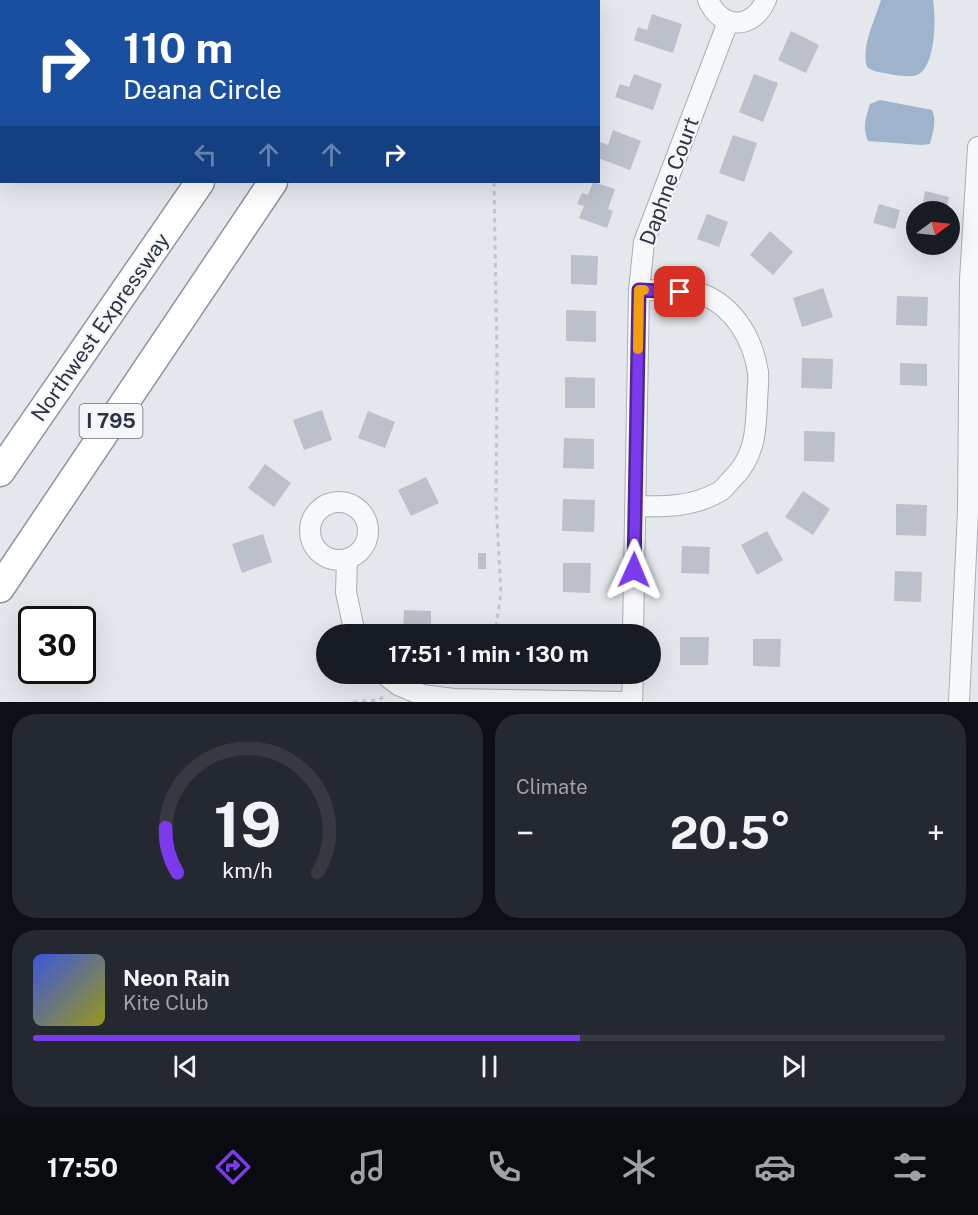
<!DOCTYPE html>
<html lang="en">
<head>
<meta charset="utf-8">
<style>
  body { margin:0; font-family:"Public Sans",sans-serif; background:#242831; color:#f1f3f6; height:100vh; display:flex; flex-direction:column; font-size:22px; white-space:nowrap }
  * { box-sizing:border-box; margin:0 }
  p { font-size:20px; color:#9ea1a6 }
  .icon { flex:none; width:33px; height:33px; fill:none; stroke:currentColor; stroke-width:2; stroke-linecap:round; stroke-linejoin:round }
  .map { position:relative; height:702px; overflow:hidden }
  .sheet { display:flex; flex-direction:column; gap:12px; padding:12px; background:#0d0f14; flex:1 }
  .sheet>* { flex:none }
  .banner { position:absolute; left:0px; top:0px; width:600px; height:183px; box-shadow:0 6px 24px #0002; background:#1a4fa0; color:#fff; overflow:hidden }
  .needle { width:39px; rotate:75deg }
  .controls { position:absolute; left:906px; top:201px; display:grid; gap:12px }
  .controls a { display:grid; place-items:center; width:54px; height:54px; border-radius:50%; background:#171b24; box-shadow:0 6px 24px #0002; font-size:30px }
  .speed { position:absolute; left:18px; top:606px; display:flex; gap:12px; font-size:30px; font-weight:700; text-align:center }
  .speed>* { display:grid; place-content:center; width:78px; height:78px; border-radius:50%; background:#171b24; box-shadow:0 6px 24px #0002; line-height:1 }
  .speed .limit { border:3px solid #111; border-radius:9px; background:#fff; color:#111 }
  .pin { position:absolute; display:grid; place-items:center; width:51px; height:51px; color:#fff; margin:-26px; border-radius:12px; box-shadow:0 3px 9px #0006 }
  .me { position:absolute; width:66px; margin:-33px; rotate:1deg; stroke-linejoin:round; filter:drop-shadow(0 0 4px #0008) }
  .turn { display:flex; align-items:center; gap:21px; height:126px; padding:0 24px; font-size:27px }
  .turn .icon { width:78px; height:78px; stroke-width:2.5 }
  .turn b { display:block; font-size:42px; line-height:51px }
  .lanes { display:flex; align-items:center; height:57px; padding:0 24px; background:#0003; justify-content:center; gap:30px; direction:ltr }
  .lanes .off { opacity:.35 }
  .big { font-size:45px; font-weight:700; line-height:1.1 }
  .sheet .card { flex:1; display:flex; flex-direction:column; justify-content:center; gap:9px; min-width:0; padding:0 21px; border-radius:24px; background:#242831 }
  .sheet .dial { align-items:center; gap:0 }
  .dial svg { height:156px; overflow:visible; fill:none; stroke:#363941; stroke-width:7; stroke-linecap:round; text-anchor:middle }
  .dial text { fill:#f1f3f6; stroke:none }
  .song { display:flex; align-items:center; gap:18px }
  .cover { width:72px; height:72px; border-radius:9px; background:linear-gradient(135deg,hsl(230 70% 55%),hsl(60 70% 35%)) }
  .played { height:6px; border-radius:3px; background:linear-gradient(90deg,#7c3aed 60%,#363941 60%) }
  .keys { display:flex; justify-content:space-around; direction:ltr }
  .heat { display:flex; justify-content:space-between; align-items:center; font-size:33px; direction:ltr }
  .sheet .tiles { flex:1; display:grid; gap:12px; grid-template-columns:1fr 1fr }
  .card:last-child { grid-column:span 2 }
  .trip { position:absolute; left:316px; top:624px; width:345px; height:60px; border-radius:30px; background:#171b24; box-shadow:0 6px 24px #0002; font-weight:700; line-height:60px; text-align:center }
  .tabs { display:flex; height:96px; justify-content:space-around; align-items:center; background:#090b0e; color:#9ea1a6 }
  .tabs .icon { width:42px; height:42px }
  .tabs .current { color:#7c3aed }
  .tabs b { font-size:27px; color:#f1f3f6 }
  .map>svg:first-child { display:block }
</style>
</head>
<body>
<div class="map">
<svg width="978" height="702" viewBox="0 0 978 702">
  <rect width="100%" height="100%" fill="#e4e7ec"/>
  <!-- water -->
  <path fill="#9fb4cc" d="M 881,0 L 933,0 C 936,17 936,67 917,75 C 909,78 897,75 889,74 C 881,72 873,72 867,67 C 861,46 875,20 881,0 Z
    M 880,100 L 932,110 C 937,121 933,132 930,144 L 921,145 L 868,141 C 862,128 866,117 870,104 Z"/>
  <!-- building -->
  <path fill="#bbc0ca" d="M 652,14 L 682,24 L 673,53 L 634,40 L 638,27 L 647,30 Z
    M 791,31 L 819,45 L 806,73 L 778,60 Z
    M 634,74 L 662,84 L 653,110 L 615,97 L 620,84 L 629,87 Z
    M 754,74 L 778,83 L 763,122 L 739,112 Z
    M 613,130 L 641,141 L 630,170 L 598,158 L 600,142 L 608,145 Z
    M 733,135 L 757,143 L 744,182 L 719,173 Z
    M 593,182 L 615,189 L 608,209 L 613,211 L 607,228 L 579,218 L 584,206 L 577,204 L 582,193 L 588,195 Z
    M 925,191 L 949,197 L 946,212 L 922,210 Z
    M 879,204 L 900,210 L 895,229 L 873,223 Z
    M 707,214 L 728,222 L 719,247 L 697,239 Z
    M 770,231 L 793,252 L 773,275 L 750,255 Z
    M 571,255 L 598,256 L 597,285 L 571,284 Z
    M 823,288 L 833,317 L 802,327 L 793,298 Z
    M 897,296 L 928,297 L 927,326 L 896,325 Z
    M 566,310 L 596,311 L 596,342 L 566,341 Z
    M 802,358 L 833,359 L 832,389 L 801,388 Z
    M 900,363 L 927,364 L 927,386 L 900,385 Z
    M 565,377 L 595,378 L 595,408 L 565,408 Z
    M 322,410 L 332,440 L 304,450 L 293,420 Z
    M 368,411 L 395,422 L 385,448 L 358,438 Z
    M 804,431 L 835,432 L 834,462 L 804,461 Z
    M 564,438 L 594,439 L 594,469 L 563,468 Z
    M 265,464 L 291,483 L 274,507 L 248,488 Z
    M 426,477 L 439,503 L 411,516 L 398,490 Z
    M 803,491 L 830,509 L 813,535 L 785,517 Z
    M 563,499 L 595,500 L 594,532 L 562,531 Z
    M 896,504 L 927,505 L 926,536 L 896,535 Z
    M 767,531 L 783,560 L 757,575 L 741,545 Z
    M 263,534 L 272,562 L 242,573 L 232,544 Z
    M 682,546 L 710,547 L 709,574 L 681,573 Z
    M 478,553 L 486,553 L 486,569 L 478,569 Z
    M 563,563 L 591,563 L 590,593 L 563,592 Z
    M 895,571 L 922,572 L 921,602 L 894,601 Z
    M 404,610 L 431,611 L 431,634 L 403,633 Z
    M 559,628 L 590,629 L 590,634 L 559,634 Z
    M 680,637 L 709,637 L 708,665 L 680,665 Z
    M 753,639 L 781,639 L 780,667 L 753,666 Z"/>
  <g fill="none" stroke-linecap="round" stroke-linejoin="round">
    <!-- minor casing -->
    <g stroke="#a9aeb7" stroke-width="22">
      <path id="minor" d="M 708,0 C 721,30 753,30 766,0
        M310 531a29 29 0 1 1 58 0a29 29 0 1 1-58 0Z
        M 635,506 C 665,507 692,507 719,492 C 724,489 728,483 732,479 C 754,458 756,433 757,404 C 757,394 759,383 758,372 C 753,340 735,307 702,294 C 689,289 655,291 639,290
        M 347,560 L 346,592 L 355,634
        M 633,634 L 639,290 L 644,242 L 728,22
        M 384,674 L 398,685 L 422,695 L 454,699 L 630,702
        M 632,702 L 633,674
        M 959,702 L 968,511 L 970,280 L 978,147"/>
    </g>
    <!-- highway casing -->
    <g stroke="#8b94a3" stroke-width="31">
      <path id="highway" d="M 299,2 L 300,0
        M 324,2 L 325,0
        M 418,2 L 420,0
        M 0,472 L 200,182
        M 0,588 L 273,182"/>
    </g>
    <!-- path -->
    <path stroke="#c2c5cb" stroke-width="3" stroke-dasharray="4.5 4.5" stroke-linecap="butt" d="M 494,182 L 497,362 L 496,503 L 501,593 L 495,634
      M 483,683 L 485,674
      M 353,702 L 379,700 L 383,697"/>
    <!-- minor -->
    <use href="#minor" stroke="#f7f8fa" stroke-width="20"/>
    <!-- highway -->
    <use href="#highway" stroke="#fff" stroke-width="28"/>
  </g>
  <g fill="none" stroke-linecap="round" stroke-linejoin="round">
    <!-- route casing -->
    <g stroke="#51269a" stroke-width="15">
      <path id="route" d="M 634,570 L 639,290 L 680,292"/>
    </g>
    <!-- route -->
    <use href="#route" stroke="#7c3aed" stroke-width="10"/>
    <!-- slow -->
    <path stroke="#f59e0b" stroke-width="10" d="M 638,349 L 639,290 L 644,290"/>
  </g>
  <g text-anchor="middle" dominant-baseline="central" stroke-width="4.5" stroke-linejoin="round" paint-order="stroke">
    <!-- shield labels -->
    <rect fill="#f4f6f9" stroke="#676e7b" stroke-width="1.5" x="79.5" y="404" width="63" height="34" rx="4.5"/>
    <g font-size="20" font-weight="bold" fill="#2b3445">
      <text x="111" y="421">I 795</text>
    </g>
    <!-- street labels -->
    <g font-size="21" fill="#2b3445" stroke="#f4f6f9">
      <text transform="translate(669 181) rotate(-70)">Daphne Court</text>
      <text transform="translate(100 327) rotate(-55)">Northwest Expressway</text>
    </g>
  </g>
</svg>
<div class="controls">
<a><svg class="needle" viewBox="-14 -14 28 28"><path d="M0-13l5 13h-10z" fill="#e53935"/><path d="M0 13l5-13h-10z" fill="#9ea1a6"/></svg></a>
</div>
<div class="speed"><div class="limit">30</div></div>
<div class="pin" style="left:680px;top:292px;background:#d93025"><svg class="icon" aria-label="arrive" viewBox="0 0 24 24"><path d="M6 21V4h12l-3 4 3 4H6"/></svg></div>
<svg class="me" style="left:634px;top:570px" viewBox="-20 -20 40 40"><path d="M0-17L14 15 0 8-14 15z" fill="#7c3aed" stroke="#fff" stroke-width="4"/></svg>
<div class="trip">17:51 · 1 min · 130 m</div>
<div class="banner">
<div class="turn"><svg class="icon" aria-label="right" viewBox="0 0 24 24"><path d="M7 20v-9h11M14 6l5 5-5 5"/></svg><div><b>110 m</b>Deana Circle</div></div>
<div class="lanes"><svg class="icon off" aria-label="left" viewBox="0 0 24 24"><path d="M17 20v-9H6M10 6l-5 5 5 5"/></svg><svg class="icon off" aria-label="ahead" viewBox="0 0 24 24"><path d="M12 20V5M6 11l6-6 6 6"/></svg><svg class="icon off" aria-label="ahead" viewBox="0 0 24 24"><path d="M12 20V5M6 11l6-6 6 6"/></svg><svg class="icon" aria-label="right" viewBox="0 0 24 24"><path d="M7 20v-9h11M14 6l5 5-5 5"/></svg></div>
</div>
</div>
<section class="sheet">
<div class="tiles">
<div class="card dial"><svg viewBox="0 0 100 80">
<path d="M14 69A42 42 0 1 1 86 69"/>
<path d="M14 69A42 42 0 0 1 8 46" stroke="#7c3aed"/>
<text x="50" y="56" font-size="32" font-weight="700">19</text>
<text x="50" y="72" font-size="11">km/h</text>
</svg></div>
<div class="card"><p>Climate</p>
<div class="heat"><a>−</a><b class="big">20.5°</b><a>+</a></div>
</div>
<div class="card">
<div class="song"><i class="cover"></i><div><b>Neon Rain</b><p>Kite Club</p></div></div>
<div class="played"></div>
<div class="keys"><svg class="icon" aria-label="previous" viewBox="0 0 24 24"><path d="M18 5L8 12l10 7zM5 5v14"/></svg><svg class="icon" aria-label="pause" viewBox="0 0 24 24"><path d="M8 5v14M16 5v14"/></svg><svg class="icon" aria-label="next" viewBox="0 0 24 24"><path d="M6 5l10 7-10 7zM19 5v14"/></svg></div>
</div>
</div>
</section>
<nav class="tabs">
<b>17:50</b>
<svg class="icon current" aria-label="directions" viewBox="0 0 24 24"><path d="M12 3l9 9-9 9-9-9zM9 14v-3h6M13 9l2 2-2 2"/></svg>
<svg class="icon" aria-label="music" viewBox="0 0 24 24"><path d="M9 18V5l10-2v13"/><circle cx="6" cy="18" r="3"/><circle cx="16" cy="16" r="3"/></svg>
<svg class="icon" aria-label="phone" viewBox="0 0 24 24"><path d="M5 4h4l2 5-3 2q2 4 5 5l2-3 5 2v4C11 20 4 13 5 4z"/></svg>
<svg class="icon" aria-label="climate" viewBox="0 0 24 24"><path d="M12 3v18M4 7l16 10M4 17L20 7"/></svg>
<svg class="icon" aria-label="car" viewBox="0 0 24 24"><path d="M5 17H2v-5l4-1 3-4h7l3 4 3 1v5h-3M9 17h6M6 11h13"/><circle cx="7" cy="17" r="2"/><circle cx="17" cy="17" r="2"/></svg>
<svg class="icon" aria-label="filters" viewBox="0 0 24 24"><path d="M4 7h16M4 17h16"/><circle cx="9" cy="7" r="2"/><circle cx="15" cy="17" r="2"/></svg>
</nav>
</body>
</html>
